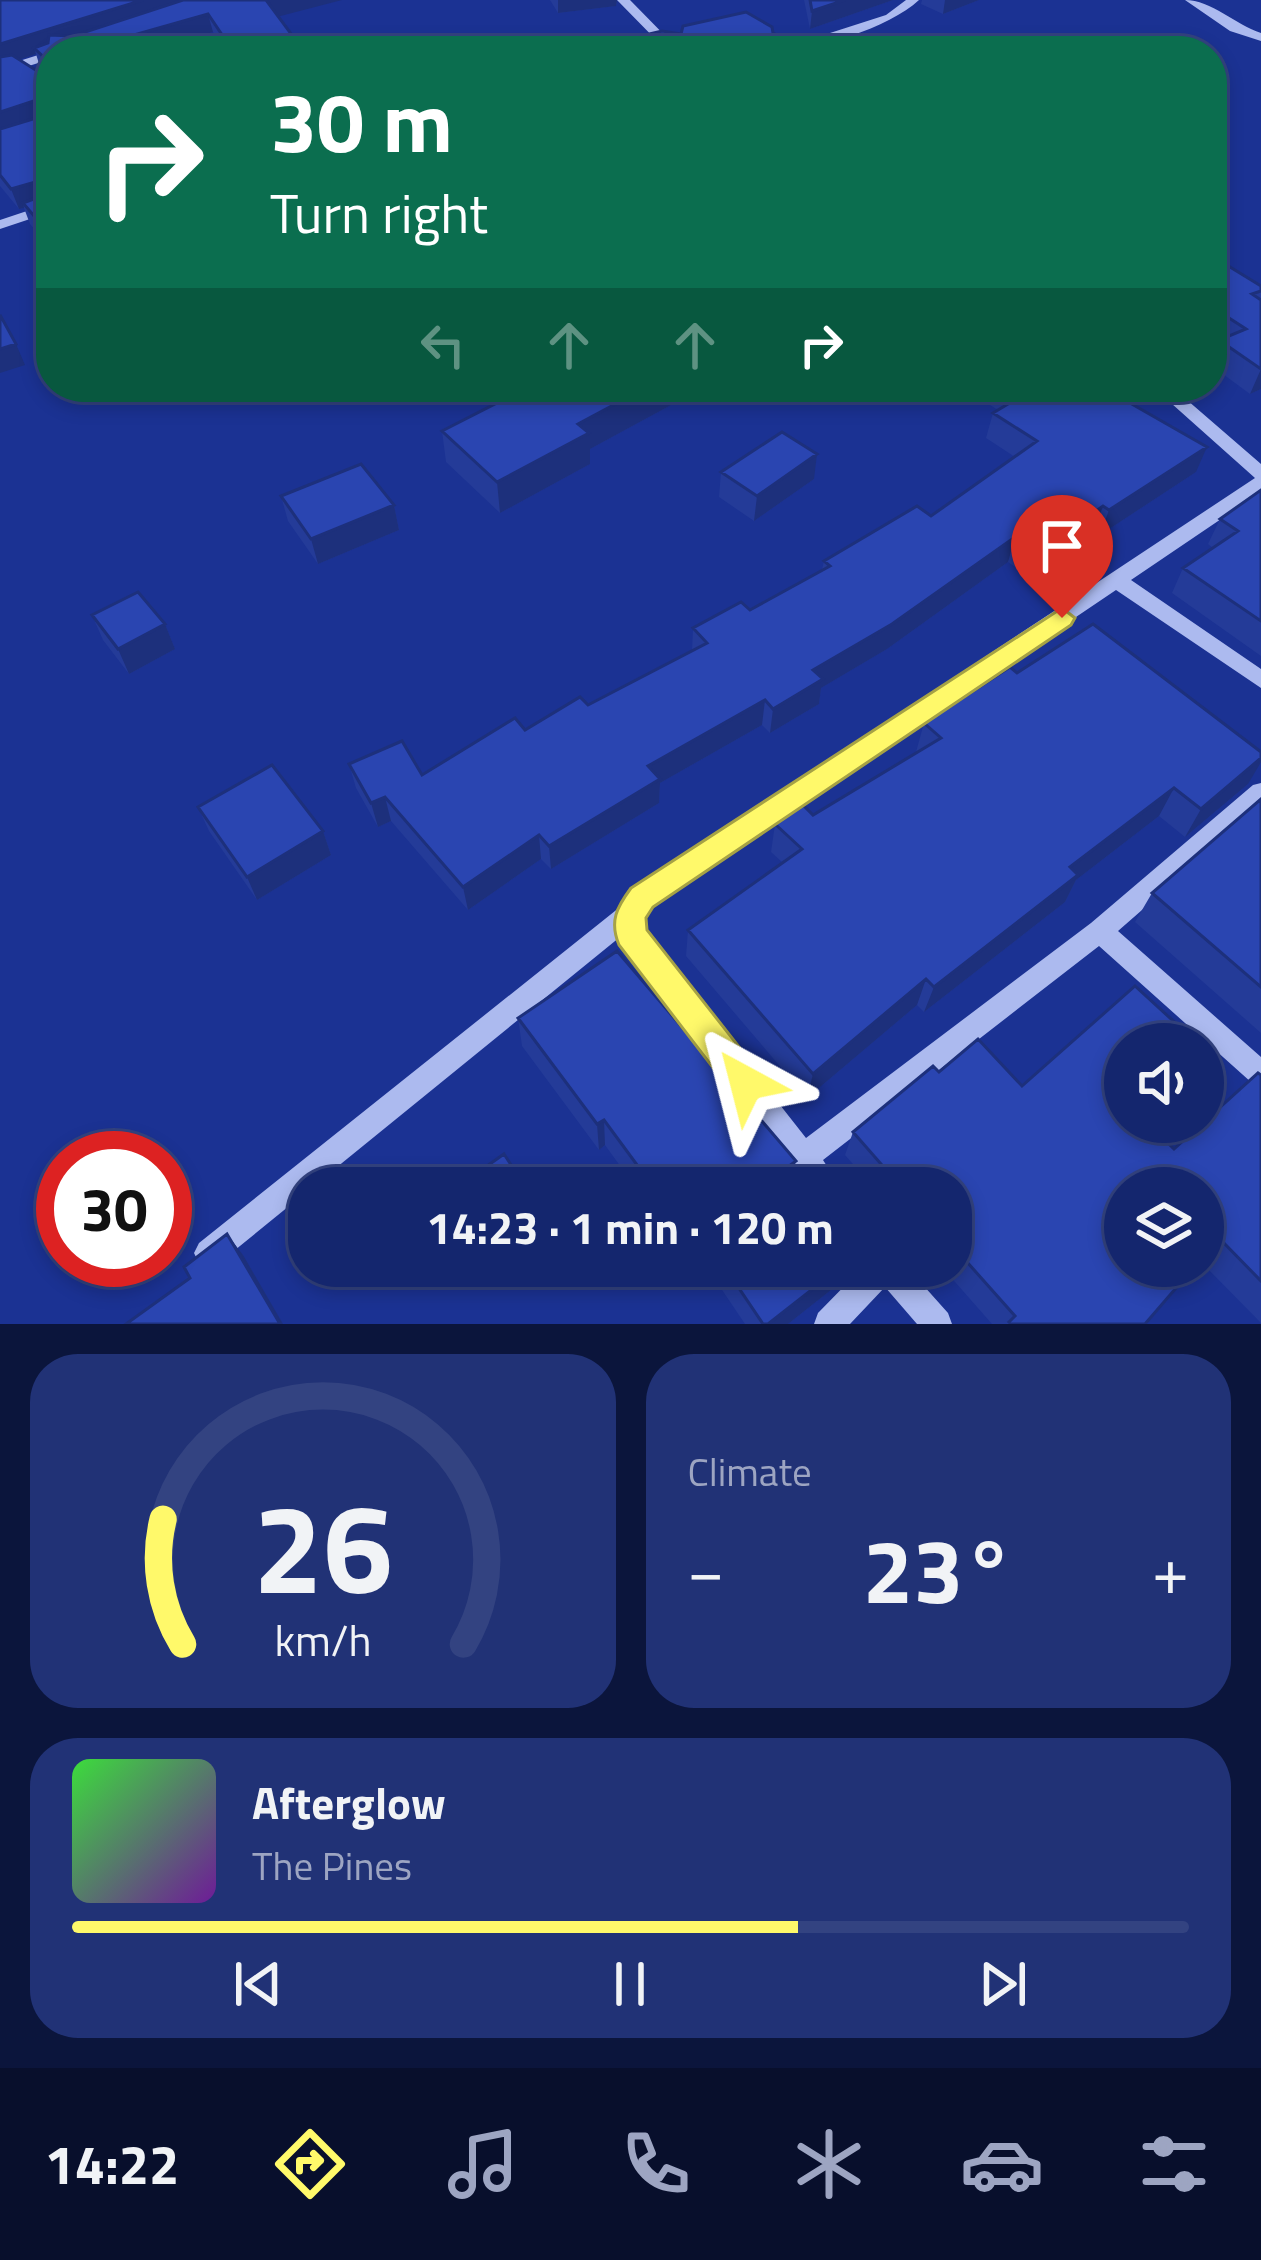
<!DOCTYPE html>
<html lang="en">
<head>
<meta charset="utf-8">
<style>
  body { margin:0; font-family:"Titillium Web",sans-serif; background:#213276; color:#f1f3f6; height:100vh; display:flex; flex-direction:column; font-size:45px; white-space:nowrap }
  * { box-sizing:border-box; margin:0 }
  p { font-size:39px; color:#9da5c2 }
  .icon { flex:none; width:66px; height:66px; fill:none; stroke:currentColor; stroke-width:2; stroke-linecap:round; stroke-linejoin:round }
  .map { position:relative; height:1324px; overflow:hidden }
  .drawer { display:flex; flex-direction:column; gap:30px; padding:30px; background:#0b153c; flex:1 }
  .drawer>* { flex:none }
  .guide { position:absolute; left:36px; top:36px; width:1191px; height:366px; border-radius:48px; box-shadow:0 6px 18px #0003,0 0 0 3px #334381; background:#0b6e4f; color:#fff; overflow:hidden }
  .controls { position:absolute; left:1104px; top:1023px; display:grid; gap:24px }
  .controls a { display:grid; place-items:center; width:120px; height:120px; border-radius:50%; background:#14266e; box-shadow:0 6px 18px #0003,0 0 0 3px #334381; font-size:60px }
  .speed { position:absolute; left:36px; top:1131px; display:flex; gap:24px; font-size:60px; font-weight:700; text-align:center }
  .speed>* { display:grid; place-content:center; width:156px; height:156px; border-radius:50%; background:#14266e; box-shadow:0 6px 18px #0003,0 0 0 3px #334381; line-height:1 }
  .speed .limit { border:18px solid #d22; background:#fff; color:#111 }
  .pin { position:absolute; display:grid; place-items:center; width:102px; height:102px; color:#fff; margin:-123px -51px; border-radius:50% 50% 50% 0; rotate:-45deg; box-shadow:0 0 12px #0007 }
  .pin .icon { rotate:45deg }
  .me { position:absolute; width:132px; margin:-66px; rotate:322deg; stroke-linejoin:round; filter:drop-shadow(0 0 9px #0008) }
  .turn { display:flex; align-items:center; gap:42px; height:252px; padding:0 36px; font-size:54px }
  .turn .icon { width:156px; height:156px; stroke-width:2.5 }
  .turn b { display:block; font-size:84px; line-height:102px }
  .lanes { display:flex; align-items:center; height:114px; padding:0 36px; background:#0003; justify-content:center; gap:60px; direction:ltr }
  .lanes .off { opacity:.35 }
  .big { font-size:90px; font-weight:700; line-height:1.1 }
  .drawer .card { flex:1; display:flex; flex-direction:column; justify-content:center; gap:18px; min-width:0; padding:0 42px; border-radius:48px; background:#213276 }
  .drawer .dial { align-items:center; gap:0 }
  .dial svg { height:312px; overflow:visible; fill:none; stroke:#334381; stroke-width:7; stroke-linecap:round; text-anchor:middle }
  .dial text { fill:#f1f3f6; stroke:none }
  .song { display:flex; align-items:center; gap:36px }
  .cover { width:144px; height:144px; border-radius:18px; background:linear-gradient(135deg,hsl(120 70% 55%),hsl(280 70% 35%)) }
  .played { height:12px; border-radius:6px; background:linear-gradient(90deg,#fff96a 65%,#334381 65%) }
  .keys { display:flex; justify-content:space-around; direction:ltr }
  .heat { display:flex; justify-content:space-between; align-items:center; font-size:66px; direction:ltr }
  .drawer .tiles { flex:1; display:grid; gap:30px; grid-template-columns:1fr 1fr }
  .card:last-child { grid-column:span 2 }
  .trip { position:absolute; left:288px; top:1167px; width:684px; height:120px; border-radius:48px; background:#14266e; box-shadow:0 6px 18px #0003,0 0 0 3px #334381; font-weight:700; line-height:120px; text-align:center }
  .tabs { display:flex; height:192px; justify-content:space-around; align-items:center; background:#080f2c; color:#9da5c2 }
  .tabs .icon { width:84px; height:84px }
  .tabs .active { color:#fff96a }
  .tabs b { font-size:54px; color:#f1f3f6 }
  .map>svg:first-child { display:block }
</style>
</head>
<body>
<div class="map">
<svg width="1261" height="1324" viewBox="0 0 1261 1324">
  <rect width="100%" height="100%" fill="#1b3293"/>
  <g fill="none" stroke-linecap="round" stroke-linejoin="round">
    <!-- minor -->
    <path fill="#acbaef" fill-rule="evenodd" d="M 617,0 L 630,0 L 680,51 L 667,51 Z
      M 906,0 L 919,0 C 889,28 815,51 774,51 L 886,15 Z
      M 1185,0 C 1211,0 1236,25 1261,33 L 1261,41 L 1230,31 Z
      M 51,51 L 51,59 L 0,75 L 0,67 Z
      M 51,203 L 51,212 L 0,229 L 0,220 Z
      M 1153,387 L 1172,387 L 1261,464 L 1261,492 L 1131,580 L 1261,669 L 1261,688 L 1116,590 L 651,904 L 642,917 L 643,931 L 806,1138 L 1091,923 L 1253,785 L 1261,783 L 1261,806 L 1118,931 L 1261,1057 L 1261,1087 L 1252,1083 L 1099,946 L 823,1160 L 841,1188 L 809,1188 L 620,937 L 219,1263 L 209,1268 L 199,1263 L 194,1253 L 199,1243 L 620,907 L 633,890 L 1255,478 Z
      M 864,1266 L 906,1266 L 948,1313 L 952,1324 L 917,1324 L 885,1287 L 850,1324 L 814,1324 L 818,1313 Z"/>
  </g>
  <!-- wall -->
  <path fill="#243b98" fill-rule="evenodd" d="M 0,0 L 278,17 L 292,35 L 295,51 L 225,51 L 213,32 L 149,51 L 51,51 L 51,248 L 30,224 L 24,208 L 19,209 L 0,186 ZM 36,54 L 40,67 L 46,72 L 45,76 L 19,59 Z
    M 550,0 L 617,0 L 616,6 L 558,13 Z
    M 804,0 L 893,0 L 810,29 Z
    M 922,0 L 979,0 L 943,14 L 921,4 Z
    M 1212,256 L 1261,286 L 1261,389 L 1250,394 L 1212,366 L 1212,358 L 1218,342 L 1212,338 Z
    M 978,387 L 1102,387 L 1196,472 L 1100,535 L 1094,531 L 1062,554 L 1057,550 L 1025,574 L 1008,562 L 887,649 L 821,688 L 819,704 L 770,733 L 762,725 L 660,783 L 659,803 L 551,869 L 541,859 L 468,910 L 391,821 L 378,827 L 356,788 L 349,764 L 422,775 L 525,730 L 588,705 L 692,651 L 693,628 L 750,610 L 822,570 L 824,561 L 931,516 L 1015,457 L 986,438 L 993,413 L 998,410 L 976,396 Z
    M 684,398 L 590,449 L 590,464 L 500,513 L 446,462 L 442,431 Z
    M 721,472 L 814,479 L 754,521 L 719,497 Z
    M 1261,490 L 1261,656 L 1172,593 L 1183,568 L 1213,548 L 1208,544 L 1220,519 Z
    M 281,496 L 394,505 L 399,530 L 318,564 L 288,521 Z
    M 92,615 L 165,624 L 175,649 L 129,674 L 103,640 Z
    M 1017,673 L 1248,784 L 1185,837 L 1159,816 L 1076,880 L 1065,902 L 924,1012 L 917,1005 L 807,1098 L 686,956 L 688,930 L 783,863 L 771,852 L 775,824 L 813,815 L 916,752 L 924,723 Z
    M 1261,799 L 1261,1033 L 1135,922 L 1152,893 Z
    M 198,807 L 323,831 L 331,855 L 257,900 L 209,831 Z
    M 1135,986 L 1193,1039 L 1190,1044 L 1125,1044 L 1125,1122 L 1146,1122 L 1174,1149 L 1258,1073 L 1261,1075 L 1261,1323 L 1203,1264 L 1203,1188 L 1125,1188 L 1125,1266 L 1195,1266 L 1145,1324 L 992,1324 L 941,1266 L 951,1266 L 951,1188 L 874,1188 L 845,1155 L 853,1132 L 933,1066 L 939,1072 L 978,1039 L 1022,1086 Z
    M 518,1018 L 796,1161 L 793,1172 L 805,1188 L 636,1188 L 605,1145 L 599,1150 L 522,1046 Z
    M 706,1266 L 851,1266 L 846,1278 L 788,1324 L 745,1324 Z"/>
  <!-- shaded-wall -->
  <path fill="#1d307c" d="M 143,0 L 206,0 L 34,48 L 36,54 L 0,66 L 0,44 Z
    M 266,0 L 342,0 L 269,19 Z
    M 558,0 L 617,0 L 616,6 L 558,13 Z
    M 845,0 L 893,0 L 810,29 L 812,11 Z
    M 945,0 L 979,0 L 943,14 Z
    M 208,14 L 213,32 L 149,51 L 109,51 L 106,43 Z
    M 292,35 L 295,51 L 232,51 L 231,48 Z
    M 43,98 L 50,118 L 0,134 L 0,112 Z
    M 46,179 L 51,192 L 23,203 L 24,208 L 19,209 L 11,189 Z
    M 16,344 L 25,365 L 0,373 L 0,349 Z
    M 1261,369 L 1261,389 L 1250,394 Z
    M 647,387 L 685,387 L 684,398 L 590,449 L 590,464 L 500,513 L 497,482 L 578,424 Z
    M 1207,447 L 1196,472 L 1100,535 L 1109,510 Z
    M 817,454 L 814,479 L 754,521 L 757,496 Z
    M 394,505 L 399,530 L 318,564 L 311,539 Z
    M 1103,506 L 1094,531 L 1062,554 L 1071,529 Z
    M 1065,525 L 1057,550 L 1025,574 L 1033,549 Z
    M 1015,537 L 1008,562 L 887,649 L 821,688 L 819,704 L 770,733 L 773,709 L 813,670 Z
    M 165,624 L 175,649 L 129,674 L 118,649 Z
    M 765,700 L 762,725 L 660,783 L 659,803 L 551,869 L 549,846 L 648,766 Z
    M 1261,758 L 1261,762 L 1248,784 L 1185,837 L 1201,809 Z
    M 1174,788 L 1159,816 L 1076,880 L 1065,902 L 924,1012 L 934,987 L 1070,867 Z
    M 385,797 L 391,821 L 378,827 L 371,803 Z
    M 323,831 L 331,855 L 257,900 L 247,877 Z
    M 539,835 L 541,859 L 468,910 L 463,887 Z
    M 926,979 L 917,1005 L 807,1098 L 813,1074 Z
    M 604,1120 L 605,1145 L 599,1150 L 597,1124 Z
    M 227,1234 L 243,1255 L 283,1324 L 280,1324 Z
    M 842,1266 L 851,1266 L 846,1278 L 788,1324 L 768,1324 Z"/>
  <!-- building -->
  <path fill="#2a45b1" stroke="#1d307c" stroke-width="3" d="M 0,0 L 143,0 L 0,44 Z
    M 183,0 L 267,0 L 266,0 L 292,35 L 231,48 L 208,14 L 106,43 L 116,51 L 51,51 L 51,236 L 23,203 L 47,194 L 46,179 L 11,189 L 0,175 L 0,129 L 46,115 L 49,102 L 43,98 L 0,112 L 0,57 L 12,55 L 45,76 L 49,62 L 34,48 L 48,43 L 49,35 L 73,36 Z
    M 810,0 L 845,0 L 812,11 Z
    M 746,12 L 772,27 L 773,33 L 813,51 L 576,51 L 662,31 L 681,34 L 683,26 Z
    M 1212,256 L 1261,286 L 1261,291 L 1252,294 L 1261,300 L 1261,369 L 1219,340 L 1246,329 L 1212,307 Z
    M 0,315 L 16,344 L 0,349 Z
    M 528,387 L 647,387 L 578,424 L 589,433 L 497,482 L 442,431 Z
    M 1010,387 L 1102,387 L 1207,447 L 1109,510 L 1103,506 L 1071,529 L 1065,525 L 1033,549 L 1015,537 L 892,624 L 813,670 L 823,679 L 773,709 L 765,700 L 648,766 L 660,779 L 549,846 L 539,835 L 463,887 L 385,797 L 371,803 L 349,764 L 402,741 L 422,775 L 515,718 L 525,730 L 580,697 L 588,705 L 707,643 L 693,628 L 741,602 L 750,610 L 830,566 L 824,561 L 917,506 L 931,516 L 1037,441 L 993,413 L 1023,395 Z
    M 782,432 L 817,454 L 757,496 L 721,472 Z
    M 361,464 L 394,505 L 311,539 L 281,496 Z
    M 1261,490 L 1261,621 L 1183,568 L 1238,531 L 1220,519 Z
    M 138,592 L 165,624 L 118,649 L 92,615 Z
    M 1093,624 L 1261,752 L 1261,758 L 1201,809 L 1174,788 L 1070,867 L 1078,875 L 934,987 L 926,979 L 813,1074 L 688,930 L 802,849 L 775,824 L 802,804 L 813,815 L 941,738 L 924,723 L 1010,667 L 1017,673 Z
    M 272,765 L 323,831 L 247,877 L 198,807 Z
    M 1261,799 L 1261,987 L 1152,893 Z
    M 617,951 L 796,1161 L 789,1166 L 805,1188 L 654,1188 L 604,1120 L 597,1124 L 518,1018 Z
    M 1135,986 L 1193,1039 L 1188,1044 L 1125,1044 L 1125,1122 L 1146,1122 L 1174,1149 L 1258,1073 L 1261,1075 L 1261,1281 L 1219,1238 L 1203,1257 L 1203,1188 L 1125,1188 L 1125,1266 L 1195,1266 L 1145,1324 L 1011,1324 L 1009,1322 L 1015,1316 L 951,1244 L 951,1188 L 902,1188 L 853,1132 L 933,1066 L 939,1072 L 978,1039 L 1022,1086 Z
    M 504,1154 L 526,1188 L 456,1188 Z
    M 227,1234 L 280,1324 L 126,1324 L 190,1278 L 184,1267 Z
    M 724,1266 L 842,1266 L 768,1324 L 763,1324 Z"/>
  <!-- route -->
  <path fill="#fff96a" stroke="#a6a245" stroke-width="3" d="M 1062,608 L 1075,618 L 1071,625 L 653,907 L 646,918 L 647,930 L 758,1071 L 764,1083 L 758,1095 L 746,1100 L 734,1095 L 619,945 C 609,921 617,907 631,888 Z"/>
</svg>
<div class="controls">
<a><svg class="icon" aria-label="sound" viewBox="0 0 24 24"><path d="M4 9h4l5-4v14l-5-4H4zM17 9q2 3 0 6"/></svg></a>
<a><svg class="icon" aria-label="layers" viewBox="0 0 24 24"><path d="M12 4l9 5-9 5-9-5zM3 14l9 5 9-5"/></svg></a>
</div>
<div class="speed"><div class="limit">30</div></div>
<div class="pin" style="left:1062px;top:618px;background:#d93025"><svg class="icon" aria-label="arrive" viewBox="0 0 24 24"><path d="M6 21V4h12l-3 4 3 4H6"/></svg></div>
<svg class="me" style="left:746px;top:1083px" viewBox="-20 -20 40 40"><path d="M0-17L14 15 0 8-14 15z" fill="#fff96a" stroke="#fff" stroke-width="4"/></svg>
<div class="trip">14:23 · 1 min · 120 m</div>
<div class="guide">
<div class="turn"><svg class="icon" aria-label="right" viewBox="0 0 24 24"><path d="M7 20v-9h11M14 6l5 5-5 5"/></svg><div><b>30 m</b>Turn right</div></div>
<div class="lanes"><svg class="icon off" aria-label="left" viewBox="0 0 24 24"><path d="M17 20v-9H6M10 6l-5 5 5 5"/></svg><svg class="icon off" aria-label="ahead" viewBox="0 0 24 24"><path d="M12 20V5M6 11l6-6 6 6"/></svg><svg class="icon off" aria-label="ahead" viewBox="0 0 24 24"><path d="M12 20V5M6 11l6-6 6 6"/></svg><svg class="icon" aria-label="right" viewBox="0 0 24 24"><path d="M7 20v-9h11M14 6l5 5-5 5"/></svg></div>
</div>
</div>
<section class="drawer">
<div class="tiles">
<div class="card dial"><svg viewBox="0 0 100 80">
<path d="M14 69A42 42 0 1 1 86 69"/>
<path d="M14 69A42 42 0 0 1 9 37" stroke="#fff96a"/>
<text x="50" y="56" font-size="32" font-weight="700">26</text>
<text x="50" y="72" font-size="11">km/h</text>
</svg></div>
<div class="card"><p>Climate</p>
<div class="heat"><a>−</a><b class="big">23°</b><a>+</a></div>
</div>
<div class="card">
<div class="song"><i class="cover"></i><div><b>Afterglow</b><p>The Pines</p></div></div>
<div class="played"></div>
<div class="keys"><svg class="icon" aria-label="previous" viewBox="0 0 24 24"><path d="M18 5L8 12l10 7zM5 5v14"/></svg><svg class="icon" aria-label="pause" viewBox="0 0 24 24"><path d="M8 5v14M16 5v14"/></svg><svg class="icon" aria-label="next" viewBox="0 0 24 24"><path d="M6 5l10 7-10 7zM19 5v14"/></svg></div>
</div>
</div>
</section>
<nav class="tabs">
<b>14:22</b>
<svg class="icon active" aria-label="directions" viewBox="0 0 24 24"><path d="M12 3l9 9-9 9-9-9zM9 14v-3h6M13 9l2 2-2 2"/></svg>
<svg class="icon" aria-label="music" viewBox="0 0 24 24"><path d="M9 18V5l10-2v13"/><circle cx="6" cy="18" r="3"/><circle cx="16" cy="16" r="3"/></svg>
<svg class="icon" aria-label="phone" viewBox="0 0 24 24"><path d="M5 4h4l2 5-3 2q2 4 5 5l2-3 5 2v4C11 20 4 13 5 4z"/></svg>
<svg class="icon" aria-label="climate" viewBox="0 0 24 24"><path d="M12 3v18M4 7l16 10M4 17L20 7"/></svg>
<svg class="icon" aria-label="car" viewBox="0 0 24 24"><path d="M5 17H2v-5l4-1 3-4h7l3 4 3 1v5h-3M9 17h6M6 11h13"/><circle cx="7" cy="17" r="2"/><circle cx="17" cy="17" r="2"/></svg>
<svg class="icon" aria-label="filters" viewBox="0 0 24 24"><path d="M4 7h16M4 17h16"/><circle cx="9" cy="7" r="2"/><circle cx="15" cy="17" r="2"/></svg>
</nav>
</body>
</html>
